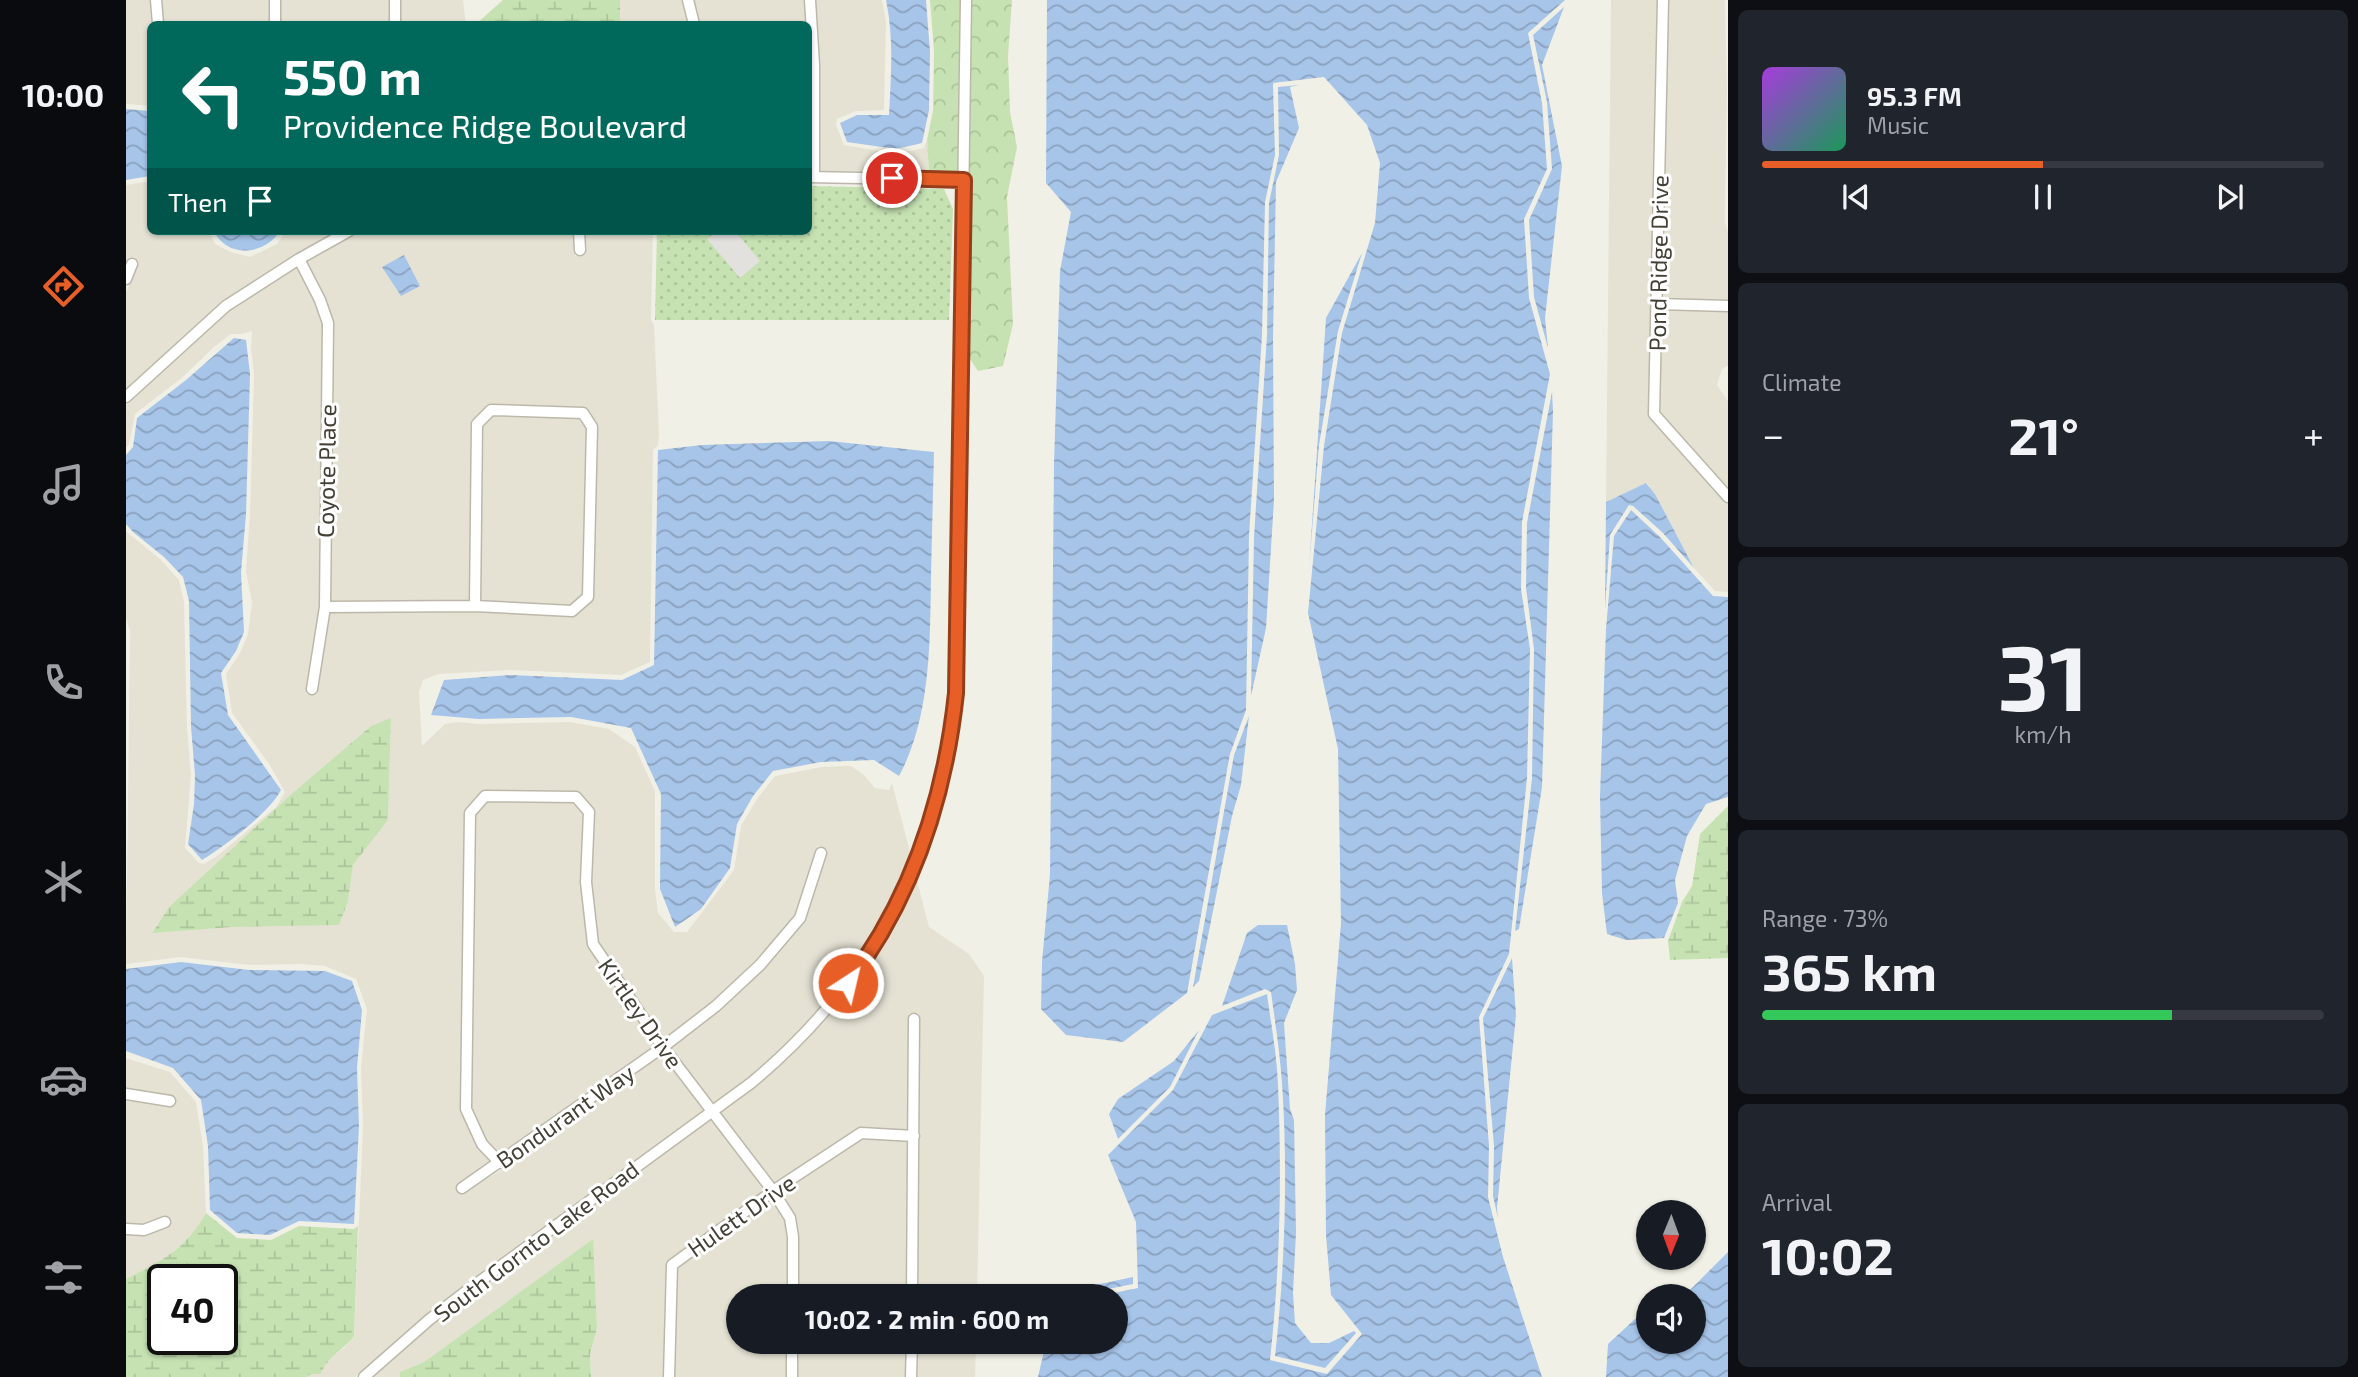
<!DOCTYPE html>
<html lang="en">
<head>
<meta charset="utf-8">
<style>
  body { margin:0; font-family:"Exo 2",sans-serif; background:#20242c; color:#f1f3f6; height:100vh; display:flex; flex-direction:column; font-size:26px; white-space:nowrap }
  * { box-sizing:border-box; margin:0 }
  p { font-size:23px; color:#9ea1a6 }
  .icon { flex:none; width:38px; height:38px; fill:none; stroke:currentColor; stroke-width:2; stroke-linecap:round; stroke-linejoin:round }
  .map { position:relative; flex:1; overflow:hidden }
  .details { display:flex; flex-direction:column; gap:10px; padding:10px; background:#0d0f14; width:630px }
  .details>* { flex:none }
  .banner { position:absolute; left:21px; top:21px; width:665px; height:214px; border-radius:10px; box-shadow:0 2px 5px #0004; background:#00695c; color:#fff; overflow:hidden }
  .needle { width:46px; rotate:181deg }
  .buttons { position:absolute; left:1510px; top:1200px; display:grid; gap:14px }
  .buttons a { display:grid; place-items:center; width:70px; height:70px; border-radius:50%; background:#171b24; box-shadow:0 2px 5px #0004; font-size:35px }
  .speed { position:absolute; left:21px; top:1264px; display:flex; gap:14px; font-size:35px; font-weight:700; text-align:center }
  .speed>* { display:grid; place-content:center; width:91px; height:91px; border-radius:50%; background:#171b24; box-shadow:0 2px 5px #0004; line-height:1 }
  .speed .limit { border:4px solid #111; border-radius:10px; background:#fff; color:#111 }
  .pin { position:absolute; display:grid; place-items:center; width:60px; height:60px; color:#fff; margin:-30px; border:4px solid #fff; border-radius:50%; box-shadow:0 2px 7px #0007 }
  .me { position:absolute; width:77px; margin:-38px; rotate:35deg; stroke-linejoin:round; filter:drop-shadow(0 0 5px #0008) }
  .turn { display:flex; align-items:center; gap:24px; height:147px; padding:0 21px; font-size:32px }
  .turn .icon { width:91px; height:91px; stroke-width:2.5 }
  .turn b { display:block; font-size:49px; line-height:60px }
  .then { display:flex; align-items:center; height:66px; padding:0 21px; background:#0003; gap:14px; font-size:26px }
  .big { font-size:52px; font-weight:700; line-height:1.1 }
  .details .card { flex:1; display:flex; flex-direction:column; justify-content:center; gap:10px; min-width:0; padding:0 24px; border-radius:10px; background:#20242c }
  .details .dial { align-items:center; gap:0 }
  .dial b { font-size:91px; line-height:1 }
  .song { display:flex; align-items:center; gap:21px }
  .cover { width:84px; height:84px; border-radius:10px; background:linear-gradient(135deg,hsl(280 70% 55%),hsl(150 70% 35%)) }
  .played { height:7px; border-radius:4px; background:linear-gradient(90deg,#e75f27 50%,#363941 50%) }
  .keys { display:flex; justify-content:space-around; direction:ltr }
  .heat { display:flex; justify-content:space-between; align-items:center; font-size:38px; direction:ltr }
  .charge { height:10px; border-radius:5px; background:linear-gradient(90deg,#34c759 73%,#363941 0) }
  .trip { position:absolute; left:600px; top:1284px; width:402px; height:70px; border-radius:35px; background:#171b24; box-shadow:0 2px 5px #0004; font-weight:700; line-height:70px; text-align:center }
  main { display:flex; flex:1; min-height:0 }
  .menu { display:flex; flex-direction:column; width:126px; justify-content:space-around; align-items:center; background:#090b0e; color:#9ea1a6 }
  .menu .icon { width:49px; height:49px }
  .menu .active { color:#e75f27 }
  .menu b { font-size:32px; color:#f1f3f6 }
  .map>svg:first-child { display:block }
</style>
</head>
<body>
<main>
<nav class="menu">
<b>10:00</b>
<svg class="icon active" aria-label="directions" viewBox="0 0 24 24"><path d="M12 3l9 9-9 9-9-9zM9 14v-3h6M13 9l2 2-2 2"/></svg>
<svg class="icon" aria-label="music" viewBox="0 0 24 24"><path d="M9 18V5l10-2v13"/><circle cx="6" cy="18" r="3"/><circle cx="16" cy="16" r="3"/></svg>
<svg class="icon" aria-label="phone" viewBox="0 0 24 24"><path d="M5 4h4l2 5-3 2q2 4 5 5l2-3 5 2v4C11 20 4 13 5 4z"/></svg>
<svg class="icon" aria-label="climate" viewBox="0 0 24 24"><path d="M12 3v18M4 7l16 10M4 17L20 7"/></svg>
<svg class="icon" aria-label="car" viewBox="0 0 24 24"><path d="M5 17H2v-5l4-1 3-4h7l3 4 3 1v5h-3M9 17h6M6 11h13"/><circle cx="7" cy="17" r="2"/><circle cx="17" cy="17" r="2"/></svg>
<svg class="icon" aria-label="filters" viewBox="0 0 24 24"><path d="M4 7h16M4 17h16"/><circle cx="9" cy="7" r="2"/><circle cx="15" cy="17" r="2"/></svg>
</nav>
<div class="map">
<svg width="1602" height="1377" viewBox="0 0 1602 1377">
  <defs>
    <pattern id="grass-dots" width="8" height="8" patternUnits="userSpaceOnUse" patternTransform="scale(1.75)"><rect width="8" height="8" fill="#c6e2b2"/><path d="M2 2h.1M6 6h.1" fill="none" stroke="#abc39a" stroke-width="1.8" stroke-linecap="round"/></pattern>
    <pattern id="forest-crowns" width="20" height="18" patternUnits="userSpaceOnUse" patternTransform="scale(1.75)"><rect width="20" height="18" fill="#c6e2b2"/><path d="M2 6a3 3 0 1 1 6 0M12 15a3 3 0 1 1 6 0" fill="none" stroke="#abc39a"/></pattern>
    <pattern id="wetland-marsh" width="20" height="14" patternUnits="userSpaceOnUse" patternTransform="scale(1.75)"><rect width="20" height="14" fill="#c6e2b2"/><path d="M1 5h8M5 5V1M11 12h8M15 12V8" fill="none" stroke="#abc39a"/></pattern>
    <pattern id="water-waves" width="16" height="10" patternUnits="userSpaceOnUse" patternTransform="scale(1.75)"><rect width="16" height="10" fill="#a7c5e9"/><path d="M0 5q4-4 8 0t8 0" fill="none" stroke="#8aa1be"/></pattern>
  </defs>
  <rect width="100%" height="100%" fill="#f1f0e6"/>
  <!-- residential -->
  <path fill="#e5e2d4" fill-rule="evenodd" d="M 0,0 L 25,0 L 24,106 L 0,104 Z
    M 35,0 L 144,0 L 143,24 L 42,24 L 37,22 Z
    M 154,0 L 264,0 L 263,24 L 154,24 Z
    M 275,0 L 337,0 L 340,24 L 274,24 Z
    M 494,0 L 556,0 L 562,24 L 494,24 Z
    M 567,0 L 678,0 L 680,24 L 573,24 Z
    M 689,0 L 756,0 L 760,22 L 758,110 L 730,111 L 711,119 L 710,125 L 718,145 L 770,154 L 798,148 L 801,140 L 803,173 L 693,171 L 693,59 Z
    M 1485,0 L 1599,0 L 1601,89 L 1599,221 L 1602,233 L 1602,366 L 1596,369 L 1591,385 L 1602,401 L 1602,592 L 1589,591 L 1568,568 L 1529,494 L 1521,483 L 1480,502 Z
    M 24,181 L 24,231 L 83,231 L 89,244 L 105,252 L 124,257 L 151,244 L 160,231 L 211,231 L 97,301 L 0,390 L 0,292 L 13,262 L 4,257 L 0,266 L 0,185 Z
    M 234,231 L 448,231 L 449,256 L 459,255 L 459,231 L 527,231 L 525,320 L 528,325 L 533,434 L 532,445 L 527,450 L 524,662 L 495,675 L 385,670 L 313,674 L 297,680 L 293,692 L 296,746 L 319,724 L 332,722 L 353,724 L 444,722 L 483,729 L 509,747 L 529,791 L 529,889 L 532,913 L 548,932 L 561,932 L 608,870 L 615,826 L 631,799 L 649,776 L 695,767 L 725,766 L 738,775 L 749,788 L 763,790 L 766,783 L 786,859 L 778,880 L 749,934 L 709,991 L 656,1050 L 622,1078 L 588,1103 L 545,1048 L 593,1010 L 637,970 L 678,922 L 702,850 L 692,846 L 669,914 L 630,961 L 587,1001 L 538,1039 L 472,941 L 466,882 L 467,808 L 450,791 L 359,790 L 355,792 L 341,809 L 335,1111 L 351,1147 L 365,1162 L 330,1186 L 334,1195 L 375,1170 L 536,1055 L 579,1109 L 304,1311 L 265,1348 L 229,1377 L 181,1377 L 185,1374 L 195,1374 L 202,1359 L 218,1348 L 228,1336 L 237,1127 L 235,1068 L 241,1009 L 230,979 L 199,966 L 175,964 L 123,965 L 55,957 L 0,964 L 4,630 L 0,618 L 0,531 L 35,560 L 53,580 L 58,602 L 61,727 L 65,775 L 59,848 L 73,863 L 78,864 L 91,856 L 150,807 L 159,792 L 143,764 L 106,713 L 100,674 L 114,653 L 122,634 L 126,602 L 120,571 L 124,514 L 128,374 L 125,348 L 126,331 L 115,334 L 105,334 L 88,347 L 58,376 L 9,414 L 3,444 L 0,448 L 0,405 L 103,311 L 171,267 L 190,302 L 196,324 L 194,606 L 180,694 L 190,695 L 203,612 L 349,612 L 446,617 L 465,602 L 467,597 L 470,424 L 462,410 L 457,407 L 365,404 L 346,424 L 344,600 L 204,601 L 207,323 L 199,297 L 180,261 ZM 265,718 L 262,820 L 227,865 L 222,901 L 106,927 L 26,932 L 43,907 L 162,797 L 245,726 Z
    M 367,416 L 455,419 L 461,429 L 457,594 L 445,605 L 354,601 L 357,427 Z
    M 361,802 L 448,803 L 458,814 L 463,947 L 530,1046 L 375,1155 L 360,1140 L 345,1107 L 350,815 Z
    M 790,877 L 803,927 L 843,954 L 858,976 L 851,1297 L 791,1297 L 793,1013 L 783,1013 L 782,1130 L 732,1128 L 648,1183 L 594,1112 L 662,1059 L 717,999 L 758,941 Z
    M 0,1058 L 44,1072 L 70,1102 L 77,1146 L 80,1213 L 67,1235 L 37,1260 L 0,1279 Z
    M 586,1118 L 639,1190 L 543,1260 L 541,1265 L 538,1377 L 465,1377 L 464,1354 L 471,1328 L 466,1240 L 298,1362 L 274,1372 L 274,1377 L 247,1377 L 307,1324 L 345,1295 Z
    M 736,1139 L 782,1141 L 781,1297 L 672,1297 L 672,1237 L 669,1217 L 655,1193 Z
    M 646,1199 L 659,1220 L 662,1237 L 662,1297 L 612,1297 L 612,1342 L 661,1342 L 661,1377 L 548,1377 L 551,1268 Z
    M 672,1342 L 780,1342 L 780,1377 L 671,1377 Z
    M 791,1342 L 850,1342 L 849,1377 L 790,1377 Z"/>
  <!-- grass -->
  <path fill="url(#grass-dots)" d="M 683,186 L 818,189 L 827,209 L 823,320 L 529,320 L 531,231 L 682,231 Z"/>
  <!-- forest -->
  <path fill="url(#forest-crowns)" d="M 804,0 L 835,0 L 833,174 L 803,173 L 801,140 L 807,111 L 808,52 Z
    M 845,0 L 886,0 L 882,56 L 884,112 L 891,147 L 881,197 L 887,324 L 877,366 L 852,371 L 840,353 Z"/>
  <!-- wetland -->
  <path fill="url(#wetland-marsh)" fill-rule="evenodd" d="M 377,0 L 494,0 L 494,24 L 350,24 Z
    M 265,718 L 262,820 L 227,865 L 222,901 L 213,925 L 106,927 L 26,933 L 43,907 L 162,797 L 245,726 Z
    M 1602,806 L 1602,958 L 1544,960 L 1542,941 L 1556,902 L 1566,886 L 1574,834 Z
    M 80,1213 L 111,1238 L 145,1240 L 173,1226 L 228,1229 L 232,1226 L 228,1336 C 215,1353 203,1354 195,1374 L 185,1374 L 181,1377 L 0,1377 L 0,1279 C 37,1260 59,1250 80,1213 ZM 37,1279 L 96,1279 L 96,1339 L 37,1339 Z
    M 467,1239 L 471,1328 L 464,1354 L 465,1377 L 274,1377 L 274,1372 L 298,1362 Z"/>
  <!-- parking -->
  <path fill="#e3e1de" d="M 591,231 L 609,231 L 634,261 L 614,278 L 581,239 Z"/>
  <!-- water -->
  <path fill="url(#water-waves)" d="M 760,0 L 800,0 L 804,52 L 803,110 L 796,143 L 770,149 L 721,142 L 714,123 L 731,115 L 763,115 C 765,76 768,38 760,0 Z
    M 921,0 L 1439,0 L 1402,33 L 1416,103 L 1421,169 L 1398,219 L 1403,298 L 1424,374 L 1396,522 L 1395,589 L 1404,649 L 1401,778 L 1383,954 L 1353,1017 L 1363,1146 L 1362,1197 L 1377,1257 L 1416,1377 L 912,1377 L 920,1342 L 990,1342 L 990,1297 L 969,1297 L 1012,1288 L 1010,1222 L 982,1155 L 1047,1090 L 1086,1015 L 1141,994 C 1145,1024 1151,1055 1152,1085 C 1156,1177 1154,1269 1144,1360 L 1201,1374 L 1236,1334 L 1205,1295 L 1200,1235 L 1199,1115 L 1215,923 L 1212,749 L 1182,613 L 1198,446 L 1216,333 L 1249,223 L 1254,163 L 1241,125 L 1198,77 L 1147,83 L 1149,155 L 1139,202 L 1136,335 L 1123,536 L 1120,710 L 1104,754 L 1061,993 L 997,1042 L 940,1035 L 915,1009 L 916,962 L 924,874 L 928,464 L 934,271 L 945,212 L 920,183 Z
    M 1438,7 L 1416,65 L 1436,166 L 1419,318 L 1422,348 L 1408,297 L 1403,220 L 1426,169 L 1421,102 L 1407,35 Z
    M 1173,85 L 1164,87 L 1173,128 L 1150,182 L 1147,338 L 1148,500 L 1140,628 L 1125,696 L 1128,537 L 1141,335 L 1143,203 L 1153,155 L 1152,87 Z
    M 0,109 L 24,111 L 24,176 L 0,180 Z
    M 88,231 L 154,231 C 139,255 101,259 88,231 Z
    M 1236,253 L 1212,331 L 1193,445 L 1183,568 L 1200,318 Z
    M 278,255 L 294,286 L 275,296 L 256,267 Z
    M 108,338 L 120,340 L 124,374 L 120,514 L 115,572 L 118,632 L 110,651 L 95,673 L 102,715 L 155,790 C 143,813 99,846 76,860 L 62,844 L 68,804 L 69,775 L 65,727 L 63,601 L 57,577 L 38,557 L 7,532 L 0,524 L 0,455 L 7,447 L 11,418 L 60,380 Z
    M 1426,392 L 1427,411 L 1416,787 L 1393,929 L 1389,931 L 1406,778 L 1408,649 L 1400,588 L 1401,523 Z
    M 703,441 L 808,452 C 807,493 806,535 805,576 C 804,642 805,717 773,776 L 748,760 L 695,762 L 647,771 L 627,796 L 611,824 L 604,868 L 575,909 L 549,927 L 534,889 L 535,794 L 505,728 L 445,717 L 353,719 L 305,715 L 318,680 L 385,675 L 496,680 L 528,665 L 532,450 L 576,445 Z
    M 1520,483 L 1529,494 L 1568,568 L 1537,533 L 1507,506 L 1503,505 L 1484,535 L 1479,609 L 1480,502 Z
    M 1505,510 L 1534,537 L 1587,596 L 1602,597 L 1602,797 L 1580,804 L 1561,836 L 1549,880 L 1552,903 L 1538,938 L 1500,940 L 1481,934 L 1476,893 L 1474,796 L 1480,629 L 1488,536 Z
    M 1123,716 L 1115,785 L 1106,816 L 1073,981 L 1067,987 L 1108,755 Z
    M 1132,925 L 1161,925 L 1169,964 L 1171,990 L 1158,1023 L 1164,1109 L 1168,1120 L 1170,1232 L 1167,1293 L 1169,1323 L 1185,1343 L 1203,1343 L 1228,1331 L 1230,1333 L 1199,1368 L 1149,1356 C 1159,1269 1162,1170 1156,1083 C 1154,1053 1149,1022 1145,992 L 1139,989 L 1096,1006 L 1121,933 Z
    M 1386,958 L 1390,1015 L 1371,1208 L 1372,1218 L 1367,1196 L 1368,1146 L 1357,1018 Z
    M 55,962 L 123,970 L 199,971 L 226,981 L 236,1010 L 231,1068 L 233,1126 L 228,1224 L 173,1221 L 144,1235 L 111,1233 L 84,1210 L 82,1146 L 75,1100 L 47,1068 L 0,1051 L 0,969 Z
    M 1073,1030 L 1044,1087 L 992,1139 L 983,1114 L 992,1099 L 1048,1061 Z
    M 1602,1252 L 1602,1377 L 1480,1377 L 1482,1344 L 1509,1319 L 1522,1314 L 1522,1342 L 1568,1342 L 1568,1297 L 1557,1297 Z
    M 1007,1277 L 1007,1284 L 967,1292 L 960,1297 L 927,1297 L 931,1293 Z"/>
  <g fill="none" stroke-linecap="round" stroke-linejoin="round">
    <!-- minor casing -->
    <g stroke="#bcb8a9" stroke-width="13">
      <path id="minor" d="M 30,0 L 32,24
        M 562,0 L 568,24
        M 684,0 L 688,65 L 688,177
        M 1537,0 L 1528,414 L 1602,497
        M 149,24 L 149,0
        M 269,24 L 269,0
        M 682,177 L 838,180
        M 453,231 L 454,250
        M 173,259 L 194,300 L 202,323 L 199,607 L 186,689
        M 0,279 L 6,264
        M 1532,304 L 1602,306
        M 0,397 L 100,306 L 173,259 L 223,231
        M 365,410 L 457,413 L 466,427 L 462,597 L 446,611 L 349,606 L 351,424 Z
        M 199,607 L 349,606
        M 0,1094 L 44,1101
        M 374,1163 L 356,1144 L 340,1109 L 344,813 L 359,796 L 450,797 L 463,812 L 460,882 L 467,944 L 537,1047 L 647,1191 L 664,1218 L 667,1237 L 667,1297
        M 336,1188 L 537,1047 L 590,1006 L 634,965 L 674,918 L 695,853
        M 0,1229 L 18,1230 L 39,1222
        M 786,1297 L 788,1019
        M 238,1377 L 304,1319 L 342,1290 L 625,1083 C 750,979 812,854 830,693 L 840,0
        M 543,1377 L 546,1265 L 647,1191 L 735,1133 L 788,1136
        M 666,1377 L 666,1342
        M 785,1377 L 786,1342"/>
    </g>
    <!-- minor -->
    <use href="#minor" stroke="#fff" stroke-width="10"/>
  </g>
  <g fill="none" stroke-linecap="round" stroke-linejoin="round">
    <!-- route casing -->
    <g stroke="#963e19" stroke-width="18">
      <path id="route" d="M 722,983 C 786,898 819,797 830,693 L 838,180 L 766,178"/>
    </g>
    <!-- route -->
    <use href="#route" stroke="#e75f27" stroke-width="12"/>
  </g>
  <g text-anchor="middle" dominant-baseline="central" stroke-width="6" stroke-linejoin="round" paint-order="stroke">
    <!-- street labels -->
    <g font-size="23" fill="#434036" stroke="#fff">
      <text transform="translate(1532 263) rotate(-89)">Pond Ridge Drive</text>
      <text transform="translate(200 471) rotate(-89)">Coyote Place</text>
      <text transform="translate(515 1013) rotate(55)">Kirtley Drive</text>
      <text transform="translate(439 1116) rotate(-35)">Bondurant Way</text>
      <text transform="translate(615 1215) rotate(-35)">Hulett Drive</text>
      <text transform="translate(410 1241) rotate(-37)">South Gornto Lake Road</text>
    </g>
  </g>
</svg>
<div class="buttons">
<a><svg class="needle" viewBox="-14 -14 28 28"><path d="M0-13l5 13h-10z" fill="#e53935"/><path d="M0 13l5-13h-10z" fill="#9ea1a6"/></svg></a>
<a><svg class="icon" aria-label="sound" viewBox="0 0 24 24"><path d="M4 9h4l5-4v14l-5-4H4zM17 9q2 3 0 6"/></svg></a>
</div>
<div class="speed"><div class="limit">40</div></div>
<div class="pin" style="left:766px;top:178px;background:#d93025"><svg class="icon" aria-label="arrive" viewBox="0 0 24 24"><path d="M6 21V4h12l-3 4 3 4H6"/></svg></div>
<svg class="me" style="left:722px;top:983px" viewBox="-20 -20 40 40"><circle r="17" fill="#e75f27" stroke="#fff" stroke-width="3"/><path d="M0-11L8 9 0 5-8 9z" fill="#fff"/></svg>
<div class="trip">10:02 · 2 min · 600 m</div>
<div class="banner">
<div class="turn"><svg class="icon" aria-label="left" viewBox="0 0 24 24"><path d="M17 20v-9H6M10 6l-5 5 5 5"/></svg><div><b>550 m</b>Providence Ridge Boulevard</div></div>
<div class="then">Then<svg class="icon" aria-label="arrive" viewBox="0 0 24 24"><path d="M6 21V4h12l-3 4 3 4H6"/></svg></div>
</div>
</div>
<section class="details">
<div class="card">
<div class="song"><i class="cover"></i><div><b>95.3 FM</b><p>Music</p></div></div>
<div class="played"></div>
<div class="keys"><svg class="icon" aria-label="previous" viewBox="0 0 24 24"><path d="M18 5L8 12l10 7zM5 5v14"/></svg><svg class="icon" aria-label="pause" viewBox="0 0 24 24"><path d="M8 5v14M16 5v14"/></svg><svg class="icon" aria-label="next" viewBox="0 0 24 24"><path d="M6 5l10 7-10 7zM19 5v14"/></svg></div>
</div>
<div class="card"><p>Climate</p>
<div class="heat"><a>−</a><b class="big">21°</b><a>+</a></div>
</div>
<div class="card dial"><b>31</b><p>km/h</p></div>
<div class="card"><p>Range · 73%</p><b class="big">365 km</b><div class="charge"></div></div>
<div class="card"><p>Arrival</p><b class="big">10:02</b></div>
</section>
</main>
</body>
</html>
